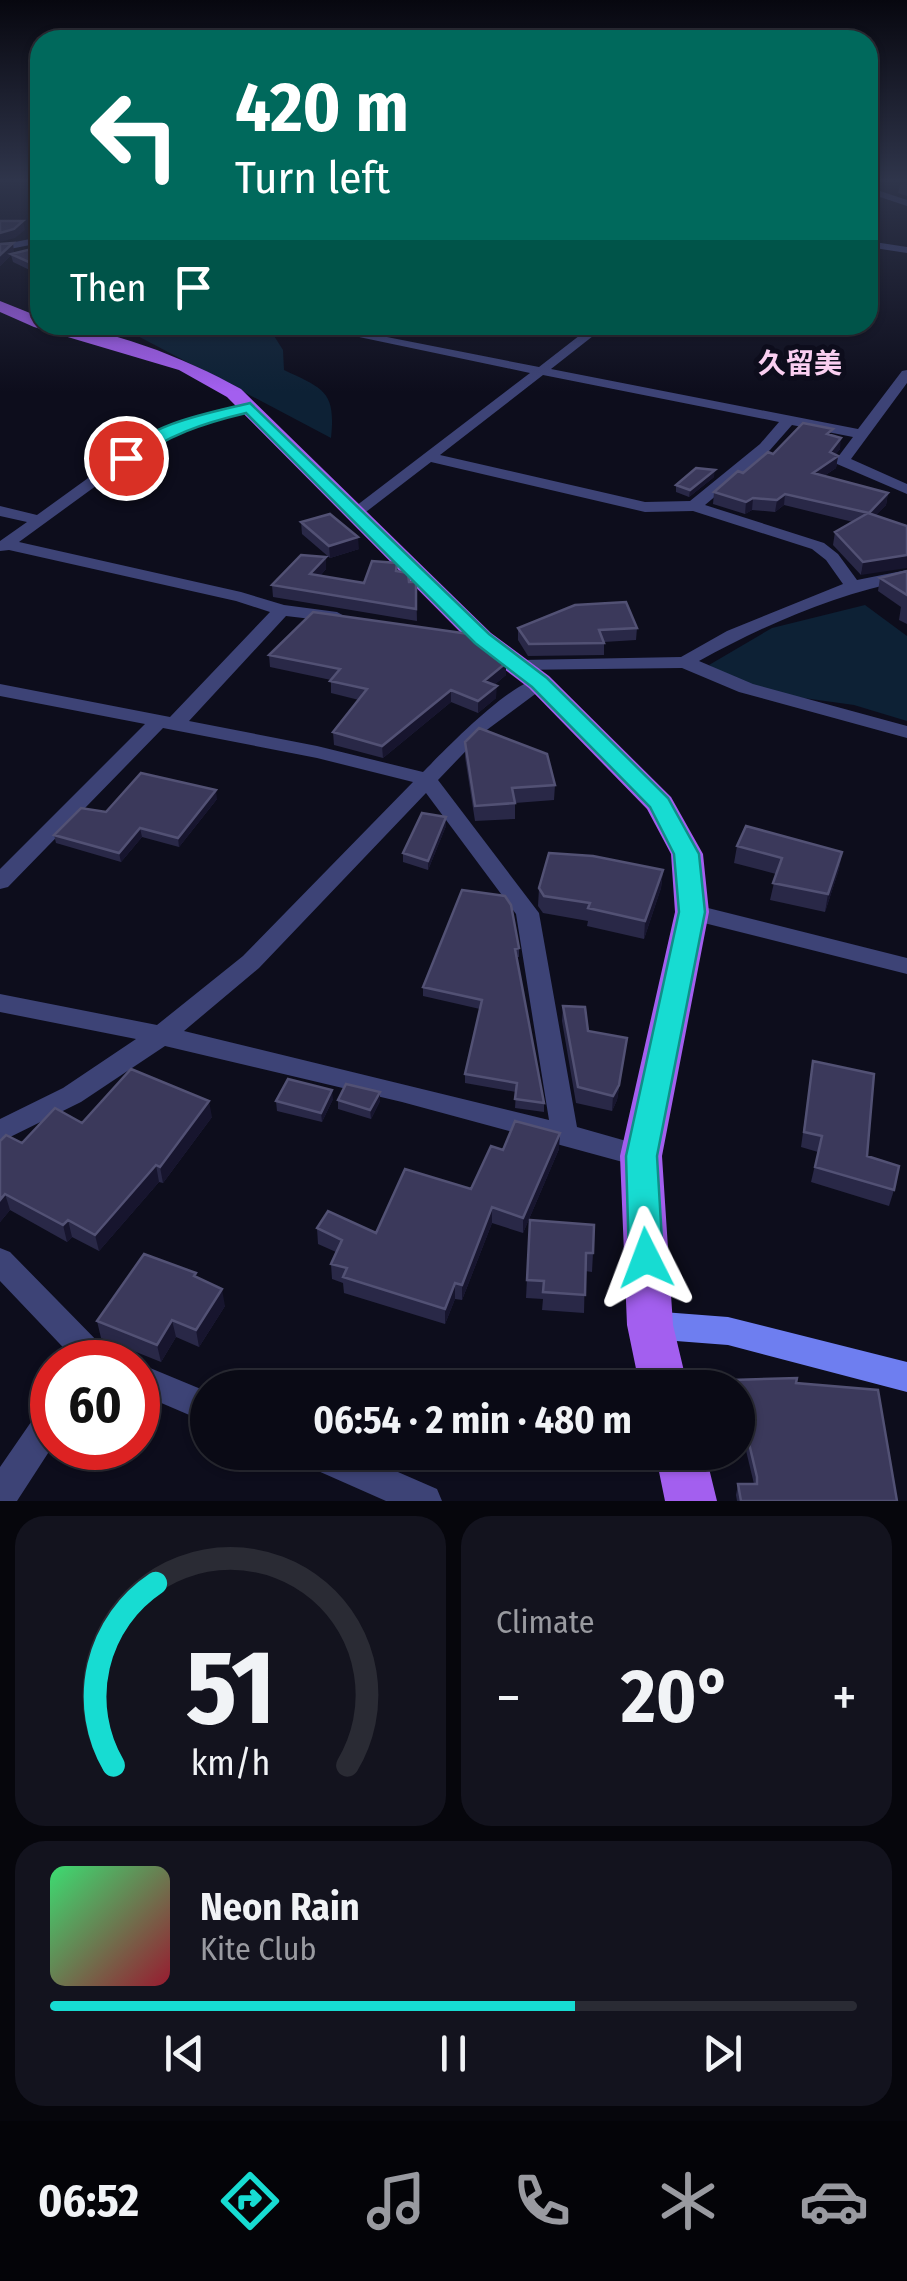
<!DOCTYPE html>
<html lang="en">
<head>
<meta charset="utf-8">
<style>
  body { margin:0; font-family:"Fira Sans Condensed","Noto Sans JP",sans-serif; background:#13131e; color:#f1f3f6; height:100vh; display:flex; flex-direction:column; font-size:38px; white-space:nowrap }
  * { box-sizing:border-box; margin:0 }
  p { font-size:32px; color:#999aa0 }
  .icon { flex:none; width:55px; height:55px; fill:none; stroke:currentColor; stroke-width:2; stroke-linecap:round; stroke-linejoin:round }
  .map { position:relative; height:1501px; overflow:hidden }
  .drawer { display:flex; flex-direction:column; gap:15px; padding:15px; background:#06060c; flex:1 }
  .drawer>* { flex:none }
  .top-card { position:absolute; left:30px; top:30px; width:848px; height:305px; border-radius:30px; box-shadow:0 2px 8px #0004,0 0 0 2px #2a2b34; background:#00695c; color:#fff; overflow:hidden }
  .speed { position:absolute; left:30px; top:1340px; display:flex; gap:20px; font-size:50px; font-weight:700; text-align:center }
  .speed>* { display:grid; place-content:center; width:130px; height:130px; border-radius:50%; background:#0a0a15; box-shadow:0 2px 8px #0004,0 0 0 2px #2a2b34; line-height:1 }
  .speed .limit { border:15px solid #d22; background:#fff; color:#111 }
  .pin { position:absolute; display:grid; place-items:center; width:85px; height:85px; color:#fff; margin:-42px; border:5px solid #fff; border-radius:50%; box-shadow:0 2px 10px #0007 }
  .me { position:absolute; width:110px; margin:-55px; rotate:357deg; stroke-linejoin:round; filter:drop-shadow(0 0 8px #0008) }
  .turn { display:flex; align-items:center; gap:35px; height:210px; padding:0 40px; font-size:45px }
  .turn .icon { width:130px; height:130px; stroke-width:2.5 }
  .turn b { display:block; font-size:70px; line-height:85px }
  .then { display:flex; align-items:center; height:95px; padding:0 40px; background:#0003; gap:20px; font-size:38px }
  .big { font-size:75px; font-weight:700; line-height:1.1 }
  .drawer .tile { flex:1; display:flex; flex-direction:column; justify-content:center; gap:15px; min-width:0; padding:0 35px; border-radius:30px; background:#13131e }
  .drawer .dial { align-items:center; gap:0 }
  .dial svg { height:260px; overflow:visible; fill:none; stroke:#2a2b34; stroke-width:7; stroke-linecap:round; text-anchor:middle }
  .dial text { fill:#f1f3f6; stroke:none }
  .song { display:flex; align-items:center; gap:30px }
  .cover { width:120px; height:120px; border-radius:15px; background:linear-gradient(135deg,hsl(140 70% 55%),hsl(350 70% 35%)) }
  .played { height:10px; border-radius:5px; background:linear-gradient(90deg,#17dcd2 65%,#2a2b34 65%) }
  .keys { display:flex; justify-content:space-around; direction:ltr }
  .heat { display:flex; justify-content:space-between; align-items:center; font-size:55px; direction:ltr }
  .drawer .tiles { flex:1; display:grid; gap:15px; grid-template-columns:1fr 1fr }
  .tile:last-child { grid-column:span 2 }
  .trip { position:absolute; left:190px; top:1370px; width:565px; height:100px; border-radius:50px; background:#0a0a15; box-shadow:0 2px 8px #0004,0 0 0 2px #2a2b34; font-weight:700; line-height:100px; text-align:center }
  .menu { display:flex; height:160px; justify-content:space-around; align-items:center; background:#040408; color:#999aa0 }
  .menu .icon { width:70px; height:70px }
  .menu .current { color:#17dcd2 }
  .menu b { font-size:45px; color:#f1f3f6 }
  .map>svg:first-child { display:block }
</style>
</head>
<body>
<div class="map">
<svg width="907" height="1501" viewBox="0 0 907 1501">
  <rect width="100%" height="100%" fill="#0d0d1c"/>
  <!-- water -->
  <path fill="#0d2135" d="M 171,325 L 271,331 L 283,350 L 284,370 C 324,389 336,391 331,438 L 132,333 Z
    M 865,605 L 907,636 L 907,721 L 854,705 L 746,690 L 709,665 L 772,628 Z"/>
  <g fill="none" stroke-linecap="round" stroke-linejoin="round">
    <!-- street -->
    <path fill="#3d4376" fill-rule="evenodd" d="M 868,187 L 907,200 L 907,206 L 868,193 Z
      M 40,237 L 40,243 L 0,251 L 0,245 Z
      M 868,241 L 907,247 L 907,253 L 868,247 Z
      M 302,325 L 326,325 L 539,367 L 593,325 L 607,325 L 551,369 L 858,429 L 902,371 L 907,370 L 907,383 L 851,459 L 907,484 L 907,494 L 837,464 L 835,461 L 853,437 L 792,425 L 770,450 L 705,505 L 824,543 L 838,554 L 857,580 L 907,570 L 907,580 C 834,595 764,625 699,661 L 753,684 L 907,726 L 907,738 L 739,692 L 682,668 L 514,670 L 512,666 L 521,660 L 681,657 L 727,631 L 843,584 L 826,560 L 812,549 L 693,511 L 645,512 L 431,462 L 362,515 L 352,515 L 352,509 L 530,373 ZM 543,375 L 779,422 L 760,444 L 690,501 L 645,502 L 440,455 Z
      M 250,403 L 257,407 L 255,410 L 203,423 L 159,440 L 19,542 L 241,592 L 284,605 L 337,612 L 346,617 L 337,622 L 286,616 L 189,721 L 317,746 L 423,772 C 444,751 518,673 546,678 L 548,682 L 546,686 L 484,732 L 438,780 L 539,913 L 577,1127 L 651,1148 L 655,1156 L 651,1164 L 641,1167 L 402,1102 L 165,1046 L 81,1102 L 0,1142 L 0,1119 L 63,1088 L 136,1039 L 0,1012 L 0,994 L 157,1025 L 243,956 L 413,782 L 317,758 L 163,728 L 8,887 L 0,889 L 0,869 L 145,724 L 0,696 L 0,684 L 170,717 L 270,612 L 236,601 L 9,550 L 0,551 L 0,541 L 27,522 L 0,516 L 0,506 L 37,515 L 149,434 L 193,417 ZM 426,793 L 516,914 L 549,1120 L 184,1031 L 259,968 Z
      M 692,904 L 907,958 L 907,974 L 684,918 L 680,912 L 684,906 Z
      M 0,1248 L 10,1252 L 105,1349 L 113,1352 L 118,1362 L 77,1362 L 0,1281 Z
      M 138,1363 L 208,1392 L 208,1423 L 138,1393 Z
      M 52,1404 L 52,1447 L 17,1501 L 0,1501 L 0,1467 L 40,1409 Z
      M 296,1452 L 352,1452 L 437,1489 L 442,1501 L 386,1501 L 300,1463 Z"/>
    <!-- secondary -->
    <path fill="#6e7ef0" fill-rule="evenodd" d="M 650,1311 L 728,1317 L 907,1362 L 907,1392 L 728,1345 L 650,1339 L 639,1335 L 635,1325 L 639,1315 Z"/>
    <!-- primary -->
    <path fill="#a35fef" fill-rule="evenodd" d="M 0,301 L 40,317 L 40,325 C 105,325 185,358 241,389 L 491,633 L 549,676 L 671,797 L 703,854 L 709,912 L 662,1156 L 673,1325 L 688,1388 L 640,1388 L 627,1325 L 620,1156 L 675,912 L 671,854 L 647,809 L 529,688 L 473,645 L 227,397 L 179,370 L 34,327 L 0,312 Z
      M 655,1452 L 705,1452 L 717,1501 L 665,1501 Z"/>
  </g>
  <!-- wall -->
  <path fill="#292847" d="M 907,182 L 907,196 L 898,193 L 900,185 Z
    M 0,244 L 14,252 L 13,253 L 40,247 L 40,275 L 13,262 L 11,255 L 0,266 Z
    M 832,435 L 840,449 L 835,455 L 838,456 L 836,468 L 824,476 L 888,493 L 886,505 L 876,515 L 861,575 L 833,545 L 835,532 L 853,522 L 784,505 L 775,512 L 752,510 L 745,514 L 713,504 L 714,492 L 773,454 Z
    M 714,477 L 689,497 L 676,492 L 676,485 Z
    M 301,522 L 359,549 L 330,558 L 302,534 Z
    M 326,557 L 326,569 L 320,576 L 364,583 L 397,563 L 397,571 L 409,582 L 416,582 L 417,621 L 273,597 L 272,585 Z
    M 907,571 L 907,624 L 899,620 L 901,607 L 878,591 L 880,578 Z
    M 518,628 L 637,628 L 636,640 L 604,642 L 604,655 L 528,656 L 518,640 Z
    M 269,655 L 506,663 L 506,675 L 494,685 L 496,698 L 478,713 L 451,702 L 383,758 L 334,745 L 333,732 L 359,700 L 331,693 L 331,680 L 270,667 Z
    M 465,742 L 555,785 L 554,800 L 515,803 L 515,819 L 475,821 L 465,757 Z
    M 217,799 L 179,847 L 142,837 L 121,862 L 56,843 L 54,835 L 106,812 Z
    M 446,826 L 428,870 L 403,862 L 403,853 Z
    M 737,846 L 842,852 L 839,869 L 825,912 L 770,900 L 776,874 L 734,863 Z
    M 663,870 L 661,888 L 644,939 L 587,926 L 588,921 L 543,913 L 538,906 L 539,888 Z
    M 519,948 L 519,957 L 516,957 L 544,1103 L 544,1112 L 515,1108 L 516,1092 L 465,1083 L 465,1074 L 480,1009 L 423,996 L 423,987 Z
    M 563,1006 L 588,1031 L 627,1038 L 617,1100 L 612,1111 L 576,1103 L 562,1021 Z
    M 813,1061 L 867,1156 L 894,1190 L 889,1206 L 811,1182 L 818,1152 L 801,1147 Z
    M 333,1099 L 322,1122 L 277,1111 L 276,1101 Z
    M 338,1100 L 380,1101 L 371,1119 L 338,1109 Z
    M 212,1117 L 163,1183 L 159,1182 L 99,1251 L 72,1237 L 67,1242 L 10,1210 L 0,1222 L 0,1141 L 22,1143 L 82,1123 Z
    M 559,1149 L 523,1233 L 492,1223 L 462,1300 L 455,1299 L 445,1324 L 344,1293 L 343,1283 L 332,1279 L 331,1264 L 336,1252 L 318,1244 L 317,1228 L 376,1233 L 471,1189 L 503,1150 Z
    M 530,1220 L 593,1253 L 592,1272 L 585,1271 L 584,1313 L 542,1310 L 543,1299 L 526,1298 Z
    M 196,1273 L 197,1277 L 225,1306 L 199,1347 L 176,1337 L 161,1362 L 101,1338 L 97,1321 Z
    M 733,1380 L 796,1383 L 897,1501 L 737,1501 L 736,1495 L 738,1484 L 754,1484 L 738,1417 L 738,1388 L 732,1388 Z"/>
  <!-- shaded-wall -->
  <path fill="#17152e" d="M 23,221 L 25,230 L 15,238 L 0,242 L 0,233 Z
    M 13,243 L 14,252 L 0,266 L 0,255 Z
    M 841,438 L 840,449 L 829,463 L 838,456 L 836,468 L 811,484 L 813,473 Z
    M 715,470 L 714,477 L 689,497 L 690,490 Z
    M 888,493 L 886,505 L 867,525 L 869,513 Z
    M 785,494 L 784,505 L 775,512 L 777,500 Z
    M 753,498 L 752,510 L 745,514 L 746,502 Z
    M 358,537 L 359,549 L 330,558 L 329,546 Z
    M 907,555 L 907,568 L 861,575 L 863,562 Z
    M 326,557 L 326,569 L 311,586 L 310,574 Z
    M 506,663 L 506,675 L 484,693 L 484,681 Z
    M 497,686 L 496,698 L 478,713 L 478,701 Z
    M 451,690 L 451,702 L 383,758 L 382,746 Z
    M 216,790 L 217,799 L 179,847 L 178,838 Z
    M 446,817 L 446,826 L 428,870 L 428,861 Z
    M 140,828 L 142,837 L 121,862 L 119,853 Z
    M 842,852 L 839,869 L 825,912 L 828,894 Z
    M 663,870 L 661,888 L 644,939 L 645,921 Z
    M 627,1038 L 617,1100 L 612,1111 L 613,1096 Z
    M 332,1090 L 333,1099 L 322,1122 L 321,1113 Z
    M 380,1092 L 380,1101 L 371,1119 L 370,1110 Z
    M 209,1101 L 212,1117 L 163,1183 L 160,1167 Z
    M 560,1133 L 559,1149 L 523,1233 L 523,1218 Z
    M 156,1165 L 159,1182 L 99,1251 L 95,1235 Z
    M 5,1194 L 10,1210 L 0,1222 L 0,1200 Z
    M 492,1207 L 492,1223 L 462,1300 L 462,1285 Z
    M 68,1220 L 72,1237 L 67,1242 L 63,1225 Z
    M 455,1283 L 455,1299 L 445,1324 L 445,1309 Z
    M 222,1289 L 225,1306 L 199,1347 L 196,1330 Z
    M 172,1320 L 176,1337 L 161,1362 L 157,1345 Z"/>
  <!-- building -->
  <path fill="#3b395b" stroke="#525174" stroke-width="2.5" d="M 0,221 L 23,221 L 14,229 L 0,233 Z
    M 13,243 L 0,255 L 0,244 Z
    M 40,247 L 40,267 L 11,254 Z
    M 803,423 L 833,429 L 827,434 L 841,438 L 830,452 L 838,456 L 813,473 L 888,493 L 869,513 L 785,494 L 777,500 L 753,498 L 746,502 L 714,492 L 738,471 L 743,473 L 768,452 L 773,454 Z
    M 696,468 L 715,470 L 690,490 L 676,485 Z
    M 868,513 L 907,526 L 907,555 L 863,562 L 835,532 Z
    M 330,514 L 358,537 L 329,546 L 301,522 Z
    M 301,555 L 326,557 L 310,574 L 364,583 L 372,561 L 397,563 L 396,571 L 408,573 L 409,582 L 416,582 L 416,609 L 272,585 Z
    M 907,571 L 907,595 L 880,578 Z
    M 626,602 L 637,628 L 599,630 L 604,643 L 529,644 L 518,628 L 575,605 Z
    M 313,612 L 469,634 L 506,663 L 484,681 L 497,686 L 478,701 L 451,690 L 382,746 L 333,732 L 367,689 L 330,681 L 340,669 L 269,655 Z
    M 479,728 L 547,754 L 555,785 L 512,788 L 515,803 L 475,806 L 465,742 Z
    M 141,773 L 216,790 L 178,838 L 140,828 L 119,853 L 54,835 L 81,808 L 106,812 Z
    M 422,813 L 446,817 L 428,861 L 403,853 Z
    M 746,826 L 842,852 L 828,894 L 773,883 L 782,858 L 737,846 Z
    M 549,853 L 593,856 L 663,870 L 645,921 L 588,908 L 590,903 L 544,896 L 539,888 Z
    M 462,890 L 505,896 L 511,905 L 519,948 L 515,949 L 544,1103 L 515,1099 L 517,1083 L 465,1074 L 482,1000 L 423,987 Z
    M 563,1006 L 585,1007 L 588,1031 L 627,1038 L 619,1085 L 613,1096 L 578,1087 Z
    M 813,1061 L 874,1074 L 867,1156 L 899,1166 L 894,1190 L 815,1167 L 822,1136 L 804,1132 Z
    M 131,1069 L 209,1101 L 160,1167 L 156,1165 L 95,1235 L 68,1220 L 63,1225 L 5,1194 L 0,1200 L 0,1141 L 6,1135 L 22,1143 L 55,1108 L 82,1123 Z
    M 288,1079 L 332,1090 L 321,1113 L 276,1101 Z
    M 346,1084 L 380,1092 L 370,1110 L 338,1100 Z
    M 515,1121 L 560,1133 L 523,1218 L 492,1207 L 462,1285 L 455,1283 L 445,1309 L 343,1277 L 347,1268 L 331,1264 L 342,1240 L 317,1228 L 328,1211 L 376,1233 L 405,1169 L 471,1189 L 491,1146 L 503,1150 Z
    M 530,1220 L 594,1225 L 593,1253 L 586,1253 L 585,1295 L 543,1292 L 544,1281 L 527,1280 Z
    M 144,1254 L 196,1273 L 194,1276 L 222,1289 L 196,1330 L 172,1320 L 157,1345 L 97,1321 Z
    M 797,1378 L 796,1383 L 878,1390 L 897,1501 L 741,1501 L 738,1484 L 757,1484 L 757,1477 L 738,1397 L 738,1388 L 735,1388 L 733,1380 Z"/>
  <!-- sky -->
  <linearGradient id="sky" x2="0" y2="1"><stop stop-color="#07070f"/><stop offset="0.46" stop-color="#2f354b"/><stop offset="1" stop-color="#2f354b" stop-opacity="0"/></linearGradient>
  <rect width="907" height="392" fill="url(#sky)"/>
  <!-- route -->
  <path fill="#17dcd2" stroke="#0f8f88" stroke-width="2.5" d="M 250,403 L 489,634 L 547,678 L 668,798 L 699,854 L 705,912 L 657,1156 L 663,1258 L 658,1268 L 646,1272 L 634,1268 L 629,1258 L 626,1156 L 679,912 L 674,854 L 650,807 L 532,687 L 475,643 L 246,413 C 204,423 167,435 132,462 L 117,458 C 151,423 204,414 250,403 Z"/>
  <g text-anchor="middle" dominant-baseline="central" stroke-width="10" stroke-linejoin="round" paint-order="stroke">
    <!-- far-quarter labels -->
    <g font-size="28" font-weight="bold" fill="#facff1" stroke="#0d0d1c">
      <text x="800" y="363">久留美</text>
    </g>
  </g>
</svg>
<div class="speed"><div class="limit">60</div></div>
<div class="pin" style="left:126px;top:458px;background:#d93025"><svg class="icon" aria-label="arrive" viewBox="0 0 24 24"><path d="M6 21V4h12l-3 4 3 4H6"/></svg></div>
<svg class="me" style="left:646px;top:1258px" viewBox="-20 -20 40 40"><path d="M0-17L14 15 0 8-14 15z" fill="#17dcd2" stroke="#fff" stroke-width="4"/></svg>
<div class="trip">06:54 · 2 min · 480 m</div>
<div class="top-card">
<div class="turn"><svg class="icon" aria-label="left" viewBox="0 0 24 24"><path d="M17 20v-9H6M10 6l-5 5 5 5"/></svg><div><b>420 m</b>Turn left</div></div>
<div class="then">Then<svg class="icon" aria-label="arrive" viewBox="0 0 24 24"><path d="M6 21V4h12l-3 4 3 4H6"/></svg></div>
</div>
</div>
<section class="drawer">
<div class="tiles">
<div class="tile dial"><svg viewBox="0 0 100 80">
<path d="M14 69A42 42 0 1 1 86 69"/>
<path d="M14 69A42 42 0 0 1 27 13" stroke="#17dcd2"/>
<text x="50" y="56" font-size="32" font-weight="700">51</text>
<text x="50" y="72" font-size="11">km/h</text>
</svg></div>
<div class="tile"><p>Climate</p>
<div class="heat"><a>−</a><b class="big">20°</b><a>+</a></div>
</div>
<div class="tile">
<div class="song"><i class="cover"></i><div><b>Neon Rain</b><p>Kite Club</p></div></div>
<div class="played"></div>
<div class="keys"><svg class="icon" aria-label="previous" viewBox="0 0 24 24"><path d="M18 5L8 12l10 7zM5 5v14"/></svg><svg class="icon" aria-label="pause" viewBox="0 0 24 24"><path d="M8 5v14M16 5v14"/></svg><svg class="icon" aria-label="next" viewBox="0 0 24 24"><path d="M6 5l10 7-10 7zM19 5v14"/></svg></div>
</div>
</div>
</section>
<nav class="menu">
<b>06:52</b>
<svg class="icon current" aria-label="directions" viewBox="0 0 24 24"><path d="M12 3l9 9-9 9-9-9zM9 14v-3h6M13 9l2 2-2 2"/></svg>
<svg class="icon" aria-label="music" viewBox="0 0 24 24"><path d="M9 18V5l10-2v13"/><circle cx="6" cy="18" r="3"/><circle cx="16" cy="16" r="3"/></svg>
<svg class="icon" aria-label="phone" viewBox="0 0 24 24"><path d="M5 4h4l2 5-3 2q2 4 5 5l2-3 5 2v4C11 20 4 13 5 4z"/></svg>
<svg class="icon" aria-label="climate" viewBox="0 0 24 24"><path d="M12 3v18M4 7l16 10M4 17L20 7"/></svg>
<svg class="icon" aria-label="car" viewBox="0 0 24 24"><path d="M5 17H2v-5l4-1 3-4h7l3 4 3 1v5h-3M9 17h6M6 11h13"/><circle cx="7" cy="17" r="2"/><circle cx="17" cy="17" r="2"/></svg>
</nav>
</body>
</html>
